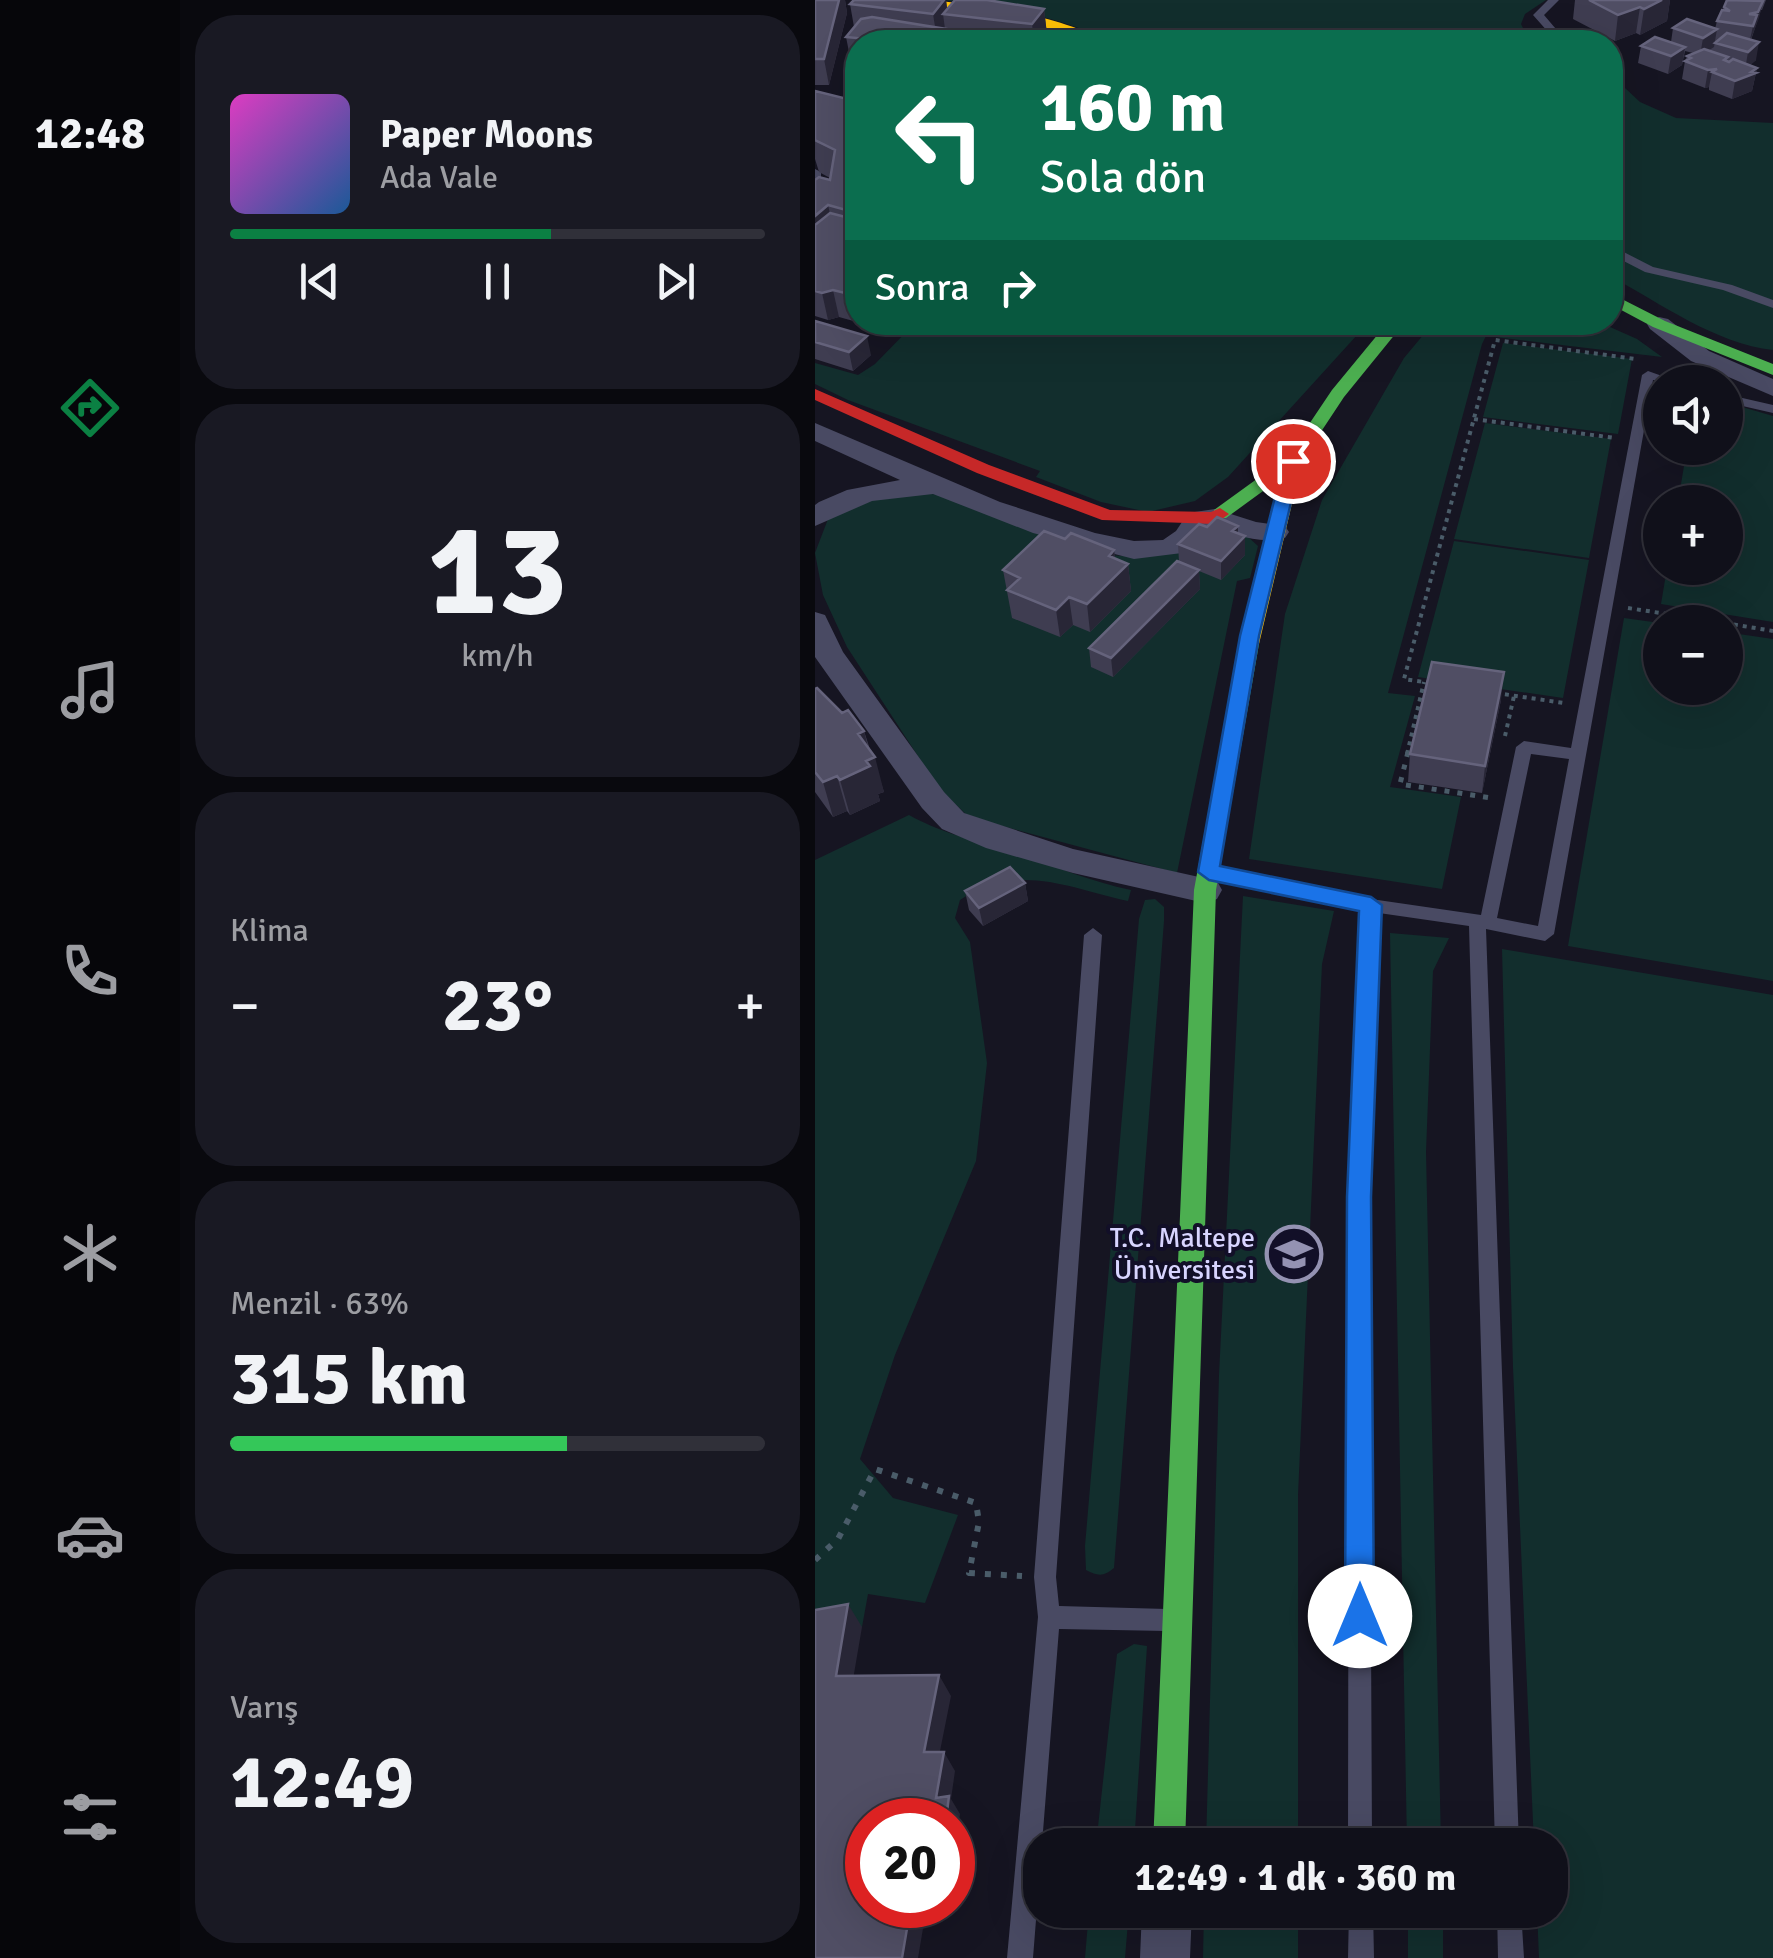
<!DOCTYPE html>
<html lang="tr">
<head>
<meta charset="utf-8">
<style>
  body { margin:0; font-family:Signika,sans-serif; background:#191923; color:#f1f3f6; height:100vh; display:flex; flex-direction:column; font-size:38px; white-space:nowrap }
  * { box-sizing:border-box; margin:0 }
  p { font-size:32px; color:#9c9da2 }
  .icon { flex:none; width:55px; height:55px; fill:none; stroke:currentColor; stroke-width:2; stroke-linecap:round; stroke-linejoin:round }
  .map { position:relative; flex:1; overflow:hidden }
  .side { display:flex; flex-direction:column; gap:15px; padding:15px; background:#09090e; width:635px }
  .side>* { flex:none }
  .top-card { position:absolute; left:30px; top:30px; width:778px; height:305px; border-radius:40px; box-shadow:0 10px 40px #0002,0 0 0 2px #303039; background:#0b6e4f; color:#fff; overflow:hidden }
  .fabs { position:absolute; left:828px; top:365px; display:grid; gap:20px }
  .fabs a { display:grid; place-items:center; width:100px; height:100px; border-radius:50%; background:#10101a; box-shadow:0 10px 40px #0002,0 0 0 2px #303039; font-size:50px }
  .speed { position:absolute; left:30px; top:1798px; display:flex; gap:20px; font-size:50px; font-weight:700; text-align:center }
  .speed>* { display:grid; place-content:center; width:130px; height:130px; border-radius:50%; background:#10101a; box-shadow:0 10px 40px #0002,0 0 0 2px #303039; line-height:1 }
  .speed .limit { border:15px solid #d22; background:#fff; color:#111 }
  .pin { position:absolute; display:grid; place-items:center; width:85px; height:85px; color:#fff; margin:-42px; border:5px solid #fff; border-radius:50%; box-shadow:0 2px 10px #0007 }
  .me { position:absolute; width:110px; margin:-55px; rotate:0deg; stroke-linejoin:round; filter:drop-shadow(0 0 8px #0008) }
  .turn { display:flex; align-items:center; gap:35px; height:210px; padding:0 30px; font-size:45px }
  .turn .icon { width:130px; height:130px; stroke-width:2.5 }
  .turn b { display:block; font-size:70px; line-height:85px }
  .then { display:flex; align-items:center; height:95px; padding:0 30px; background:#0003; gap:20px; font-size:38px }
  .big { font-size:75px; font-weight:800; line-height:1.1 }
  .side .widget { flex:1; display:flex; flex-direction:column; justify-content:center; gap:15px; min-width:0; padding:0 35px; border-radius:40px; background:#191923 }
  .side .dial { align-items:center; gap:0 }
  .dial b { font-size:130px; line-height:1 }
  .song { display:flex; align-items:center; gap:30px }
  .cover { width:120px; height:120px; border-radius:15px; background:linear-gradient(135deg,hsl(310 70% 55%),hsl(210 70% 35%)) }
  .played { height:10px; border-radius:5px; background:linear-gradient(90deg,#0b8043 60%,#303039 60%) }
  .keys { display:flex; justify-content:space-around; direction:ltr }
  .heat { display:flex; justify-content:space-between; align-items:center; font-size:55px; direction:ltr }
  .charge { height:15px; border-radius:8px; background:linear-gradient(90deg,#34c759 63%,#303039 0) }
  .trip { position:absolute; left:208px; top:1828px; width:545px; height:100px; border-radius:40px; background:#10101a; box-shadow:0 10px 40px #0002,0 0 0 2px #303039; font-weight:800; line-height:100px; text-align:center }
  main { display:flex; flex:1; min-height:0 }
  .dock { display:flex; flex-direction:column; width:180px; justify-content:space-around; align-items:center; background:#06060a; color:#9c9da2 }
  .dock .icon { width:70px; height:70px }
  .dock .on { color:#0b8043 }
  .dock b { font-size:45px; color:#f1f3f6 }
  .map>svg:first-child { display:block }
</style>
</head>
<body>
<main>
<nav class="dock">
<b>12:48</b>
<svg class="icon on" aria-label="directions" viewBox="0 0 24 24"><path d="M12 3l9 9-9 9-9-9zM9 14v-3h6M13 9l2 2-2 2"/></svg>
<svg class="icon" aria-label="music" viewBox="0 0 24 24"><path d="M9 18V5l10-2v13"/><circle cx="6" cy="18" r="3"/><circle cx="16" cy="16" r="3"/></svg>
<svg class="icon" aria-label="phone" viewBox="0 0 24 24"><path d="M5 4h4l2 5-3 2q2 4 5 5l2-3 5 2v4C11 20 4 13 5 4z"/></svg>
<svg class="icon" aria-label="climate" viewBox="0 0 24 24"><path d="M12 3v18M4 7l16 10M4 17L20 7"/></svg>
<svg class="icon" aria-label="car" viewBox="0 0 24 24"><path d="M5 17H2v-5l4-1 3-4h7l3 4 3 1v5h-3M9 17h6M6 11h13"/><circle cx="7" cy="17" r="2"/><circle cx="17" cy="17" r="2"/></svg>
<svg class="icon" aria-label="filters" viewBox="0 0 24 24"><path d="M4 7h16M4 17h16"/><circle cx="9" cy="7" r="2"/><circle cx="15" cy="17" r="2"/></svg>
</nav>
<section class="side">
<div class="widget">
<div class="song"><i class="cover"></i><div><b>Paper Moons</b><p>Ada Vale</p></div></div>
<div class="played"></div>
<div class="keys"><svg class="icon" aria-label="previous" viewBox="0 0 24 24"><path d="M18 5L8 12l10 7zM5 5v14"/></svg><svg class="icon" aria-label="pause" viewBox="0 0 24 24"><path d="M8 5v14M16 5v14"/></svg><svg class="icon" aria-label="next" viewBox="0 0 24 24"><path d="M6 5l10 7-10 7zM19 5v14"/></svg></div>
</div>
<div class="widget dial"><b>13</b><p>km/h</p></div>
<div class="widget"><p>Klima</p>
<div class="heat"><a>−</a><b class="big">23°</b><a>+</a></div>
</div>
<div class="widget"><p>Menzil · 63%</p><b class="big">315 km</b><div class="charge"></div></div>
<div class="widget"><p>Varış</p><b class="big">12:49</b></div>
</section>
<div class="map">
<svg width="958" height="1958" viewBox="0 0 958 1958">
  <rect width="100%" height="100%" fill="#161522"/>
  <!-- green -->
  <path fill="#122e2d" d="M 128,0 L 731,0 L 710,14 L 706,24 L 715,42 L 295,42 C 243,14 185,9 128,0 Z
    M 795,74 L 825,102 L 861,118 L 958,123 L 958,350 C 901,344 845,303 795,276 Z
    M 619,322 L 786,323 L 822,339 L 847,357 L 671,336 L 667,344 L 573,693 L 600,696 L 575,787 L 646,797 L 627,889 L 434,859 L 470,614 L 507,500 L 589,358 Z
    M 100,323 L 553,323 L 413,477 L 380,501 L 333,512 L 286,502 L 221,477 L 225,471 L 33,400 L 0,384 L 0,363 L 43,375 L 60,364 Z
    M 688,343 L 817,359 L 803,434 L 668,417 Z
    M 910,402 L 958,416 L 958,622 L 846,604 L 852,568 L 910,568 L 910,502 L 863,502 L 872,448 L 910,448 Z
    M 670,423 L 796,439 L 774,558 L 639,539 Z
    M 85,492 L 132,495 L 292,555 L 330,557 L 432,536 L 443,546 L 435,578 L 422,581 L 362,873 L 154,817 L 125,790 L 32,647 L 8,595 L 0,553 L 13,519 L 46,499 Z
    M 639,541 L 774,560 L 748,698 L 603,677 Z
    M 809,618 L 845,623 L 845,688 L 910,688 L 910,632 L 958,639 L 958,981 L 753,946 Z
    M 94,815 C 134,837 163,840 204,854 C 242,867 277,882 316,890 L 313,901 C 251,887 203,862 145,900 L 140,918 L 155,942 L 172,1063 L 161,1161 L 80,1355 L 45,1459 L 78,1498 L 143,1515 L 110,1603 L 53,1594 L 47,1627 L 0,1635 L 0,860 Z
    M 428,896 L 519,911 L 507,964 L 483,1495 L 483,1845 L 391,1845 L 404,1375 Z
    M 340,899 L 349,907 L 349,921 L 299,1568 C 288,1577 283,1576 271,1570 L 270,1546 L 324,919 L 330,900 Z
    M 575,933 L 634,938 L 618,971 L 611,1152 L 626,1845 L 592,1845 Z
    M 687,949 L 958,995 L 958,1958 L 724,1958 L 722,1910 L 735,1910 L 735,1845 L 719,1845 L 698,1367 Z
    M 319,1644 L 332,1646 L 319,1845 L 281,1845 L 302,1654 Z
    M 274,1910 L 314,1910 L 310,1958 L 270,1958 Z
    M 389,1910 L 483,1910 L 483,1958 L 388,1958 Z
    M 593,1910 L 628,1910 L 628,1958 L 593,1958 Z"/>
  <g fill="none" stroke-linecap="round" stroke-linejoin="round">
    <!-- path-far2 -->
    <path stroke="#4a5c69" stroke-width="4" stroke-dasharray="4 5" stroke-linecap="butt" d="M 659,419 L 800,438
      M 813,608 L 904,622
      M 910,623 L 958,631
      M 615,683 L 589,679 L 680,340 L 821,359
      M 681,693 L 749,703
      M 690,736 L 699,696
      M 592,754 L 609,682"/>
    <!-- path-far1 -->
    <path stroke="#4a5c69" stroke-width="5" stroke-dasharray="5 8" stroke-linecap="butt" d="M 593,752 L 585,784 L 676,798"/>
    <!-- path -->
    <path stroke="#4a5c69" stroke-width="6" stroke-dasharray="6 10" stroke-linecap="butt" d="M 0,1560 L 23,1539 L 60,1469 L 161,1503 L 164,1522 L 154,1573 L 207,1576"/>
    <!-- lane -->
    <path fill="#494a63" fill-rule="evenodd" d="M 733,0 L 744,0 L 729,15 L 752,42 L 742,42 L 718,15 Z
      M 0,169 L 6,172 L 6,182 L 0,185 Z
      M 795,245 L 838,267 L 917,285 L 958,300 L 958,308 L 908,290 L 830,272 L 795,254 Z
      M 833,371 L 864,382 L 838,380 L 739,934 L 730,941 L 671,929 L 704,1845 L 680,1845 L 654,926 L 564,913 L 554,1197 L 557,1845 L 533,1845 L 534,1197 L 547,910 L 396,878 L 388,872 L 396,866 L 556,899 L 666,915 L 701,747 L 709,741 L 756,748 L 827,375 ZM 716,754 L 754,759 L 723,926 L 682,918 Z
      M 910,394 L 958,405 L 958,413 L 910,402 Z
      M 278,928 L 287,935 L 241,1577 L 244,1606 L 352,1609 L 360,1612 L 363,1620 L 360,1628 L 352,1631 L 244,1629 L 218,1958 L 192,1958 L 223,1617 L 219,1577 L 269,935 Z
      M 534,1910 L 558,1910 L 559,1958 L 533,1958 Z
      M 682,1910 L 706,1910 L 709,1958 L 683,1958 Z"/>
    <!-- street -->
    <path fill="#494a63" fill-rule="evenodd" d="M 844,317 L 853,319 L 894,351 L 958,379 L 958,396 L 876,361 L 835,329 L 832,324 Z
      M 0,423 L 185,502 L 280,533 L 319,541 L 348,540 L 361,531 L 373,513 L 400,509 L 441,522 L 470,526 L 474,532 L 470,538 C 443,545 419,534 394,525 L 381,544 L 367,553 L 319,559 L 218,533 L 118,494 L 57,501 L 0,526 L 0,505 L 4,502 L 32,490 L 85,480 L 0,441 Z
      M 0,612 L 10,615 L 28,652 L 129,792 L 149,813 L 258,849 L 402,881 L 407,890 L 402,899 L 390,903 L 258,873 L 171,848 L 127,829 L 107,808 L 0,657 Z
      M 327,1910 L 377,1910 L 375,1958 L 325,1958 Z"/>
    <!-- fast -->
    <path fill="#4caf50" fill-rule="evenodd" d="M 795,293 L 850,321 L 958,364 L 958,375 L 838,327 L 795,304 Z
      M 573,322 L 590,322 L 529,397 L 484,465 L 411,518 L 399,518 L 399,510 L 472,457 L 517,390 Z
      M 434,638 L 444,644 L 401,890 L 370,1845 L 338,1845 L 379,890 L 424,644 Z"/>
    <!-- slow -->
    <path fill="#ffc107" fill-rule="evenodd" d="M 97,0 C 145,0 250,15 289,42 L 271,42 L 223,25 Z
      M 478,456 L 487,461 L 444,644 L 434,650 L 424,644 L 469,461 Z"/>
    <!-- jam -->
    <path fill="#c62828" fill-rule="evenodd" d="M 0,389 L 174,465 L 295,510 L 396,512 L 405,508 L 414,514 L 400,524 L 287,520 L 162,473 L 0,400 Z"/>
  </g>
  <!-- wall -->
  <path fill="#3f3d51" d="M 0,0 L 30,0 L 32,13 L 14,85 L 0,85 Z
    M 131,0 L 132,9 L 229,9 L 232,35 L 265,42 L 139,42 L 140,40 L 133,40 L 133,42 L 42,42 L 42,63 L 36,62 L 31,37 L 39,27 L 35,4 Z
    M 760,0 L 855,0 L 852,21 L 825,35 L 821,33 L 800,41 L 758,19 Z
    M 912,0 L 951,0 L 947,10 L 946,10 L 936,40 L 941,60 L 935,65 L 942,68 L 937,91 L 917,99 L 894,90 L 894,87 L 890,88 L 867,79 L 870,61 L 872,56 L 878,53 L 870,51 L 867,65 L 853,74 L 823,63 L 826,46 L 856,42 L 858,28 L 900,29 L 902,21 Z
    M 0,91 L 36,100 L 42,95 L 42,322 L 24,317 L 13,320 L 0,316 L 0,180 L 15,180 L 15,178 L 4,172 L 0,159 Z
    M 0,321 L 56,355 L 38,371 L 0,359 Z
    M 44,322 L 84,322 L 75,331 Z
    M 423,526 L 423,533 L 430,555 L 406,580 L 384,571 L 385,589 L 298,677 L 276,667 L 274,648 L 364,562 L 363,544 L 392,527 Z
    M 250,539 L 299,550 L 300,559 L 313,564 L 316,591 L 275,632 L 258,625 L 245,637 L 197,618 L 188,570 Z
    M 0,689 L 49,731 L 69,792 L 63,794 L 65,801 L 35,815 L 32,811 L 18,817 L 0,792 Z
    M 686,700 L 667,793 L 593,782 L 595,754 Z
    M 210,883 L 213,901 L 168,926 L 154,910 L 150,891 Z"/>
  <!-- shaded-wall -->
  <path fill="#282636" d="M 24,0 L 30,0 L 32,13 L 14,85 L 9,59 Z
    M 129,0 L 131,0 L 133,15 L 128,14 L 130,29 L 122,39 L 118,14 Z
    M 847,0 L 855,0 L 852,21 L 825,35 L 829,9 Z
    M 948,1 L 944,18 L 934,44 L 938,26 L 934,14 Z
    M 825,7 L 821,33 L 800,41 L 803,15 Z
    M 229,9 L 232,34 L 219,42 L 217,24 Z
    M 131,29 L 133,42 L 120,42 Z
    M 902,29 L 899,47 L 885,56 L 888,38 Z
    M 944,42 L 941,60 L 930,70 L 933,52 Z
    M 870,47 L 867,65 L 853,74 L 856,56 Z
    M 942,68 L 937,91 L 917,99 L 920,81 Z
    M 902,69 L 897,72 L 894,87 L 890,88 L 893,70 Z
    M 13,205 L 21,240 L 0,256 L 0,216 Z
    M 18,290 L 24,317 L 13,320 L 7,293 Z
    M 73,322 L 84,322 L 75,331 Z
    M 52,336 L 56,355 L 38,371 L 34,352 Z
    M 423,526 L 423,543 L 430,536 L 430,555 L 406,580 L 406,561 L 417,531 Z
    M 299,550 L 302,574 L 313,564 L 316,591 L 275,632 L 272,604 L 294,556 Z
    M 384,570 L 385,589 L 298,677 L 296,658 Z
    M 254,597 L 258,625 L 245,637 L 241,610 Z
    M 689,672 L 686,700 L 667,793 L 670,766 Z
    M 49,731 L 56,759 L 60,757 L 69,792 L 63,794 L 65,801 L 35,815 L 25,780 L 43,734 Z
    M 22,776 L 32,811 L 18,817 L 8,782 Z
    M 210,883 L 213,901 L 168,926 L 164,908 Z
    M 33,1604 L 47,1627 L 35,1697 L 21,1676 Z
    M 124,1675 L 136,1696 L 121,1771 L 109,1752 Z
    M 129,1752 L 140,1771 L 136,1799 L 145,1814 L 138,1869 L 138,1820 L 131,1820 L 121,1798 Z
    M 96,1905 L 112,1905 L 103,1958 L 87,1958 Z"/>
  <!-- building -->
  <path fill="#504e64" stroke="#65637c" stroke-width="2.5" d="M 0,0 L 24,0 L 9,59 L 0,59 Z
    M 39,0 L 129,0 L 118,14 L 35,4 Z
    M 140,0 L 172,0 L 229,9 L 217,24 L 128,14 Z
    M 774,0 L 847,0 L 829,9 L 825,7 L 803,15 Z
    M 912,0 L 948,1 L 943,12 L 934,14 L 942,15 L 938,26 L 902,21 L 907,10 L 915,11 L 909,7 Z
    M 57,17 L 131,29 L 120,42 L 84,42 L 31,37 L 46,19 Z
    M 872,19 L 902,29 L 888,38 L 858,28 Z
    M 247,31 L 256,34 L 265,42 L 213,42 L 210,40 Z
    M 912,33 L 944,42 L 933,52 L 900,43 Z
    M 840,37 L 870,47 L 856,56 L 826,46 Z
    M 155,38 L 175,42 L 139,42 L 142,39 Z
    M 889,49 L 913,57 L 909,60 L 914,62 L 918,59 L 942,68 L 936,72 L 941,73 L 920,81 L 897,72 L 902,69 L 893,70 L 870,61 L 876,58 L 872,56 Z
    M 0,91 L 36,100 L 42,95 L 42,209 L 38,212 L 13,205 L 0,216 L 0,180 L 4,177 L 15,180 L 20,150 L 0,140 Z
    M 15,213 L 42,220 L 42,296 L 18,290 L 7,293 L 0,291 L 0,225 Z
    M 0,321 L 52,336 L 34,352 L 0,342 Z
    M 402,517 L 423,526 L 417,531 L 430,536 L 406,561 L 363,544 L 384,524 L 392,527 Z
    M 229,531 L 250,539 L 256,533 L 299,550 L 294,556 L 313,564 L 272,604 L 254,597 L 241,610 L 192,590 L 205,578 L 188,570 Z
    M 362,561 L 384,570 L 296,658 L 274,648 Z
    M 617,662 L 689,672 L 670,766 L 595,754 Z
    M 2,688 L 27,713 L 33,710 L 49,731 L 43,734 L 60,757 L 51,761 L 55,766 L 25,780 L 22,776 L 8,782 L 0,772 L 0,689 Z
    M 195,867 L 210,883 L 164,908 L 150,891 Z
    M 33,1604 L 21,1676 L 124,1675 L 109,1752 L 129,1752 L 121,1798 L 134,1796 L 131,1820 L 52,1820 L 52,1905 L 96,1905 L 87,1958 L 0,1958 L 0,1610 Z"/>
  <!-- route -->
  <path fill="#1a73e8" stroke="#114b97" stroke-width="2.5" d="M 478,455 L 486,461 L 444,636 L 405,866 L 556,897 L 567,905 L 556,1197 L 559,1616 L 555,1627 L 545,1631 L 534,1627 L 530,1616 L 532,1197 L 544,911 L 394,880 L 383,872 L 425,636 L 469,461 Z"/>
  <!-- icons -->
  <defs>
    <g id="university-ring" transform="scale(2.875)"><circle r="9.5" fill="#120f28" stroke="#9492b2" stroke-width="1.5"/><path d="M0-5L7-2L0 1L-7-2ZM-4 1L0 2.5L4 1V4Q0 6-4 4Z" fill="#9492b2"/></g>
  </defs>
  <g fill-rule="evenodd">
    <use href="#university-ring" x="479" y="1254"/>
  </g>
  <g text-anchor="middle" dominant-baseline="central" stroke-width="8" stroke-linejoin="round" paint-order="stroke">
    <!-- poi labels -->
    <g font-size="28" fill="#d8d5ff" stroke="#120f28" text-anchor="end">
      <text x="440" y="1238">T.C. Maltepe<tspan x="440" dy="32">Üniversitesi</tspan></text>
    </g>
  </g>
</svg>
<div class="fabs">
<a><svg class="icon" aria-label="sound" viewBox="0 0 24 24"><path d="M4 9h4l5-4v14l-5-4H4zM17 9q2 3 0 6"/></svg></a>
<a>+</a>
<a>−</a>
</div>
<div class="speed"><div class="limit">20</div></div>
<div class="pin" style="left:478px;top:461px;background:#d93025"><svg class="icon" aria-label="arrive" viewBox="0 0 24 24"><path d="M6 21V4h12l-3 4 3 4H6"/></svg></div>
<svg class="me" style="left:545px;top:1616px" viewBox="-20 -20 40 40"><circle r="19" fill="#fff"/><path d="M0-13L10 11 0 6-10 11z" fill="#1a73e8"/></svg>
<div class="trip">12:49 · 1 dk · 360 m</div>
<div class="top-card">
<div class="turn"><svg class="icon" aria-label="left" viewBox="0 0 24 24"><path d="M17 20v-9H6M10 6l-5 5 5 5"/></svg><div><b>160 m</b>Sola dön</div></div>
<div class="then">Sonra<svg class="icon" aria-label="right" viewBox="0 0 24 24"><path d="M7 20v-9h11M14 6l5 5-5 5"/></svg></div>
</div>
</div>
</main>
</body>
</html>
